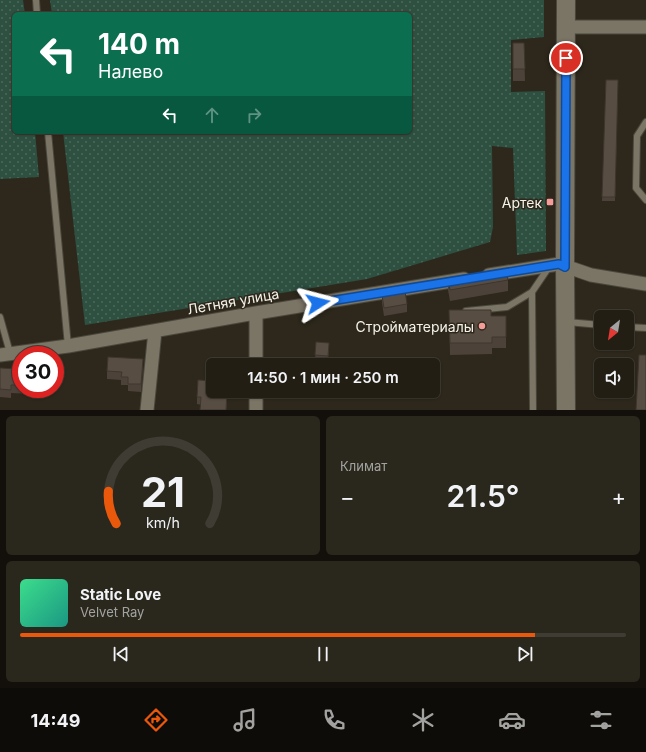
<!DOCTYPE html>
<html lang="ru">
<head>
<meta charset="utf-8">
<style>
  body { margin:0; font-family:Inter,sans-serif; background:#2a271d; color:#f1f3f6; height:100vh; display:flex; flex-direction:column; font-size:15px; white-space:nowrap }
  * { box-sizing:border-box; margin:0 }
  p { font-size:13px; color:#a2a2a0 }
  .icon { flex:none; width:22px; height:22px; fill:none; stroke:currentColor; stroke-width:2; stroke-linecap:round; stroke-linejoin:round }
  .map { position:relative; height:410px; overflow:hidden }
  .sheet { display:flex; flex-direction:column; gap:6px; padding:6px; background:#13100b; flex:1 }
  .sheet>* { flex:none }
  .hud { position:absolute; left:12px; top:12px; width:400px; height:122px; border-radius:6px; box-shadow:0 1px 3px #0004,0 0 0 1px #3f3c34; background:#0b6e4f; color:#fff; overflow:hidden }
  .needle { width:26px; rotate:210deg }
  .buttons { position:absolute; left:594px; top:310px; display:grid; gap:8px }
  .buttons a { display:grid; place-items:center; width:40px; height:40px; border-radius:6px; background:#221e14; box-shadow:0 1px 3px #0004,0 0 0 1px #3f3c34; font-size:20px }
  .speed { position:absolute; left:12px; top:346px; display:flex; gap:8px; font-size:20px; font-weight:700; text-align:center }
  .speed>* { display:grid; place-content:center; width:52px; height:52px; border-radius:50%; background:#221e14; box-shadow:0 1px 3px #0004,0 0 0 1px #3f3c34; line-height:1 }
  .speed .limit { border:6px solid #d22; background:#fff; color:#111 }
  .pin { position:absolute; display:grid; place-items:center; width:34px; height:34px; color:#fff; margin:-17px; border:2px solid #fff; border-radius:50%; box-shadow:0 1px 4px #0007 }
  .me { position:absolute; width:44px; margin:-22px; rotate:81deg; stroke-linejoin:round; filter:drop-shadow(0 0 3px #0008) }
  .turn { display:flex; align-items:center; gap:14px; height:84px; padding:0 20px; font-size:18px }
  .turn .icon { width:52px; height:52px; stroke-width:2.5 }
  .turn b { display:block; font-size:28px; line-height:34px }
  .lanes { display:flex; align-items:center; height:38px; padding:0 20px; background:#0003; justify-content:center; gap:20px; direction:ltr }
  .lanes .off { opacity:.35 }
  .big { font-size:30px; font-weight:600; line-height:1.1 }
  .sheet .card { flex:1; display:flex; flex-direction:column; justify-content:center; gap:6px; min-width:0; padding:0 14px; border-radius:6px; background:#2a271d }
  .sheet .dial { align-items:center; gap:0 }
  .dial svg { height:104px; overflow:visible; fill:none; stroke:#3f3c34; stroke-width:7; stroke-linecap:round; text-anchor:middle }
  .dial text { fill:#f1f3f6; stroke:none }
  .song { display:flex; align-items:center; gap:12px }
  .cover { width:48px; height:48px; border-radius:6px; background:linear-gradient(135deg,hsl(150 70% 55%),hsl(170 70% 35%)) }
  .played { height:4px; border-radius:2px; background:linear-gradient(90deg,#ea580c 85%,#3f3c34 85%) }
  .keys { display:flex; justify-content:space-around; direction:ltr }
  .heat { display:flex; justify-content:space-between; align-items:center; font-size:22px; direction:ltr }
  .sheet .tiles { flex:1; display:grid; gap:6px; grid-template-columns:1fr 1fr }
  .card:last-child { grid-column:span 2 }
  .trip { position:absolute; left:206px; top:358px; width:234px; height:40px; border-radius:6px; background:#221e14; box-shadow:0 1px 3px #0004,0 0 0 1px #3f3c34; font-weight:600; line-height:40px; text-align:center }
  .menu { display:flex; height:64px; justify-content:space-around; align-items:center; background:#0e0c08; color:#a2a2a0 }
  .menu .icon { width:28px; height:28px }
  .menu .current { color:#ea580c }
  .menu b { font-size:18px; color:#f1f3f6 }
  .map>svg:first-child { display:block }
</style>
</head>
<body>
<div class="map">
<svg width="646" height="410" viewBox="0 0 646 410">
  <defs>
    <pattern id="grass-dots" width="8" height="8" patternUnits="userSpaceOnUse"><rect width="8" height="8" fill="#2d5041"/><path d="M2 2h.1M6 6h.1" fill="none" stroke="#4c6a5d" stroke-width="1.8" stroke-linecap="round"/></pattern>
  </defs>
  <rect width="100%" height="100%" fill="#2d281b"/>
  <!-- grass -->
  <path fill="url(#grass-dots)" d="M 0,0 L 23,0 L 25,14 L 14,14 L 14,132 L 35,132 L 39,177 L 0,179 Z
    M 50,0 L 544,0 L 544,37 L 511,40 L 511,92 L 545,91 L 546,251 L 517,255 L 513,148 L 492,146 L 493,227 L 490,242 L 367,279 L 85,325 L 63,132 L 410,132 L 410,14 L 52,14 Z"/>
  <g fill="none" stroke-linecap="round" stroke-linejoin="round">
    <!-- lane casing -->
    <g stroke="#4b473c" stroke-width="8">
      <path id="lane" d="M 36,0 L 37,14
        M 646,122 L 637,136 L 636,188 L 646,200
        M 48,132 L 68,346
        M 466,311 L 507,307 L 532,292
        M 0,317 L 10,353
        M 567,322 L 601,325
        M 627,327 L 646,328
        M 533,410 L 532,292 L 549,267"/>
    </g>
    <!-- street casing -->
    <g stroke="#4b473c" stroke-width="15">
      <path id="street" d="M 566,27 L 646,27
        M 489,275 L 559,264 L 591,275 L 646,284
        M 256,313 L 256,365
        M 0,355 L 68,346 L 256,313 L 464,279
        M 256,391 L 256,410
        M 147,410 L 155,331"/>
    </g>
    <!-- secondary casing -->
    <g stroke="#4b473c" stroke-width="20">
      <path id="secondary" d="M 566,410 L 565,267 L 566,0"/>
    </g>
    <!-- lane -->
    <use href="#lane" stroke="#7b7566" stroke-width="6"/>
    <!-- street -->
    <use href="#street" stroke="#7b7566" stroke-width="13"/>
    <!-- secondary -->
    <use href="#secondary" stroke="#7b7566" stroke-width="18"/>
  </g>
  <!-- wall -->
  <path fill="#4c4239" d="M 513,43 L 524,43 L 525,81 L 513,81 Z
    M 606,80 L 618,80 L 615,201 L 602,201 Z
    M 448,279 L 508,280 L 508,291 L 450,301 L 448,290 Z
    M 382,295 L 407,304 L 407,312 L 384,316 L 382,303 Z
    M 449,310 L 491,316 L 506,316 L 506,348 L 492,348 L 492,354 L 450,355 Z
    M 316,342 L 329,343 L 328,364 L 315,363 Z
    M 21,366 L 21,389 L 32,389 L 32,394 L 11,393 L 11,398 L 0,397 L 0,368 L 17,369 Z
    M 143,367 L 141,392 L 128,391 L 128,385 L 121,385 L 121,380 L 107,379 L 107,371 Z
    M 213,391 L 228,391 L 226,410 L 197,404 L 197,397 Z"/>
  <!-- shaded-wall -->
  <path fill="#3e362e" d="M 143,359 L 143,367 L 141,392 L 141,384 Z
    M 227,391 L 228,391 L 226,410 Z"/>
  <!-- building -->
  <path fill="#584d42" stroke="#3e362e" d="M 513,43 L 524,43 L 525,69 L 513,69 Z
    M 606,80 L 618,80 L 615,197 L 602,197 Z
    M 506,269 L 508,280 L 450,290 L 448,279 Z
    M 405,291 L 407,304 L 384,308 L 382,295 Z
    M 449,310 L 491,310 L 491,316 L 506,316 L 506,337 L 492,337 L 492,343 L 450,343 Z
    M 316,342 L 329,343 L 328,356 L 315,355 Z
    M 639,355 L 646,355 L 646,410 L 636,410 Z
    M 108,357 L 143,359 L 141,384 L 128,384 L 128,377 L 121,377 L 122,372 L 107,371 Z
    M 17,366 L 21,366 L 21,385 L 11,385 L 11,390 L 0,389 L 0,368 L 17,369 Z
    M 198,380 L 213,381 L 213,391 L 227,391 L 226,410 L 200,410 L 201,397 L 197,397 Z"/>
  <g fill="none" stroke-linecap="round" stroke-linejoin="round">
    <!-- route casing -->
    <g stroke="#114b97" stroke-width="10">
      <path id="route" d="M 318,303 L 559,264 L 565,267 L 566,58"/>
    </g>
    <!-- route -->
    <use href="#route" stroke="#1a73e8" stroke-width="7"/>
  </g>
  <!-- markers -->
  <g fill="#f59b99" stroke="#2d281b" stroke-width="1.5">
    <rect x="546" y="198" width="8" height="8" rx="2"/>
    <circle cx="482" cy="326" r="4"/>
  </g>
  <g text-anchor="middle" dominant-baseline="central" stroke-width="3" stroke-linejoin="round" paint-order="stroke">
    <!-- poi labels -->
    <g font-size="14" fill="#f5f2ea" stroke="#2d281b" text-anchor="end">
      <text x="542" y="202">Артек</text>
      <text x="474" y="326">Стройматериалы</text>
    </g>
    <!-- street labels -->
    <g font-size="14" fill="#f5f2ea" stroke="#2d281b">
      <text transform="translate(233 301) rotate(-10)">Летняя улица</text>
    </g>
  </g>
</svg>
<div class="buttons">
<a><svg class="needle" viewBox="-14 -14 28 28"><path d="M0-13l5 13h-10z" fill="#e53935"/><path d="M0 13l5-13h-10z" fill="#a2a2a0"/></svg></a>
<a><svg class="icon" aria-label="sound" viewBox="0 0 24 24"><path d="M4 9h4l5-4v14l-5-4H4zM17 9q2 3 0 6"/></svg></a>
</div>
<div class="speed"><div class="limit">30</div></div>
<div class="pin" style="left:566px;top:58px;background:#d93025"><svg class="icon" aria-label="arrive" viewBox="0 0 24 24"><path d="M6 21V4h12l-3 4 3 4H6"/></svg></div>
<svg class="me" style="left:318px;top:303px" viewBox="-20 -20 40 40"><path d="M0-17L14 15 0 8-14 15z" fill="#1a73e8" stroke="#fff" stroke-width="4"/></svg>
<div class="trip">14:50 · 1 мин · 250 m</div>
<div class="hud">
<div class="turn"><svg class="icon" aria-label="left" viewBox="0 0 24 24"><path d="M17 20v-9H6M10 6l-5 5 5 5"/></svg><div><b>140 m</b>Налево</div></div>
<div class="lanes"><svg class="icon" aria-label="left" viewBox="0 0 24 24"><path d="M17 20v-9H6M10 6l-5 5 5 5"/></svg><svg class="icon off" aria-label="ahead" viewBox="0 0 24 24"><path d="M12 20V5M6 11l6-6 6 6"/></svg><svg class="icon off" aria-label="right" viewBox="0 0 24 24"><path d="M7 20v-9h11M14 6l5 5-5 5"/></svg></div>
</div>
</div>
<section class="sheet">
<div class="tiles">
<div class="card dial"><svg viewBox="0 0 100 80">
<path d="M14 69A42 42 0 1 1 86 69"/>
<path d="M14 69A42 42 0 0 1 8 44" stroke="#ea580c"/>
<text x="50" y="56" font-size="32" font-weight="700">21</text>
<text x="50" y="72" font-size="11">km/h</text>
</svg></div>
<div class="card"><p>Климат</p>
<div class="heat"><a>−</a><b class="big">21.5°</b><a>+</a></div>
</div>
<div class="card">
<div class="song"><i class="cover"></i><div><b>Static Love</b><p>Velvet Ray</p></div></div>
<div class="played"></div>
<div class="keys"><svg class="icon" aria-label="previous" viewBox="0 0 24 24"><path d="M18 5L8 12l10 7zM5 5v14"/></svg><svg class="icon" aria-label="pause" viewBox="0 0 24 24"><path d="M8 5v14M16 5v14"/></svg><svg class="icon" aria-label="next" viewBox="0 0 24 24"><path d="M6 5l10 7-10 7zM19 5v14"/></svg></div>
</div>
</div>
</section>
<nav class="menu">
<b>14:49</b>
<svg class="icon current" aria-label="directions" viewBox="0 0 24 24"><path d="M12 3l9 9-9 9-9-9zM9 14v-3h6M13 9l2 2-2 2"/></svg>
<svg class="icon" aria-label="music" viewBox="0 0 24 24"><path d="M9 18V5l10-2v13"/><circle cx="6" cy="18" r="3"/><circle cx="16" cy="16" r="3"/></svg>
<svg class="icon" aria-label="phone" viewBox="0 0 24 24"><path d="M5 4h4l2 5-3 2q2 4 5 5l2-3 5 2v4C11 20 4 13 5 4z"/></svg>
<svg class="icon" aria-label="climate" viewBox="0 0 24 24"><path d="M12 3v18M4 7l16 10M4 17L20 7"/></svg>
<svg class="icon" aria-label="car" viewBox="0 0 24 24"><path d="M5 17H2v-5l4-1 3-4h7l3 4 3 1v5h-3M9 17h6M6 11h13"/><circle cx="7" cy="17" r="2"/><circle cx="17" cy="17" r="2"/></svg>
<svg class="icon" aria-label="filters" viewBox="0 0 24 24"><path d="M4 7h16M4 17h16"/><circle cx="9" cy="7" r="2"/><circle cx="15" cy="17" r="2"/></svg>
</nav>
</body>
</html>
